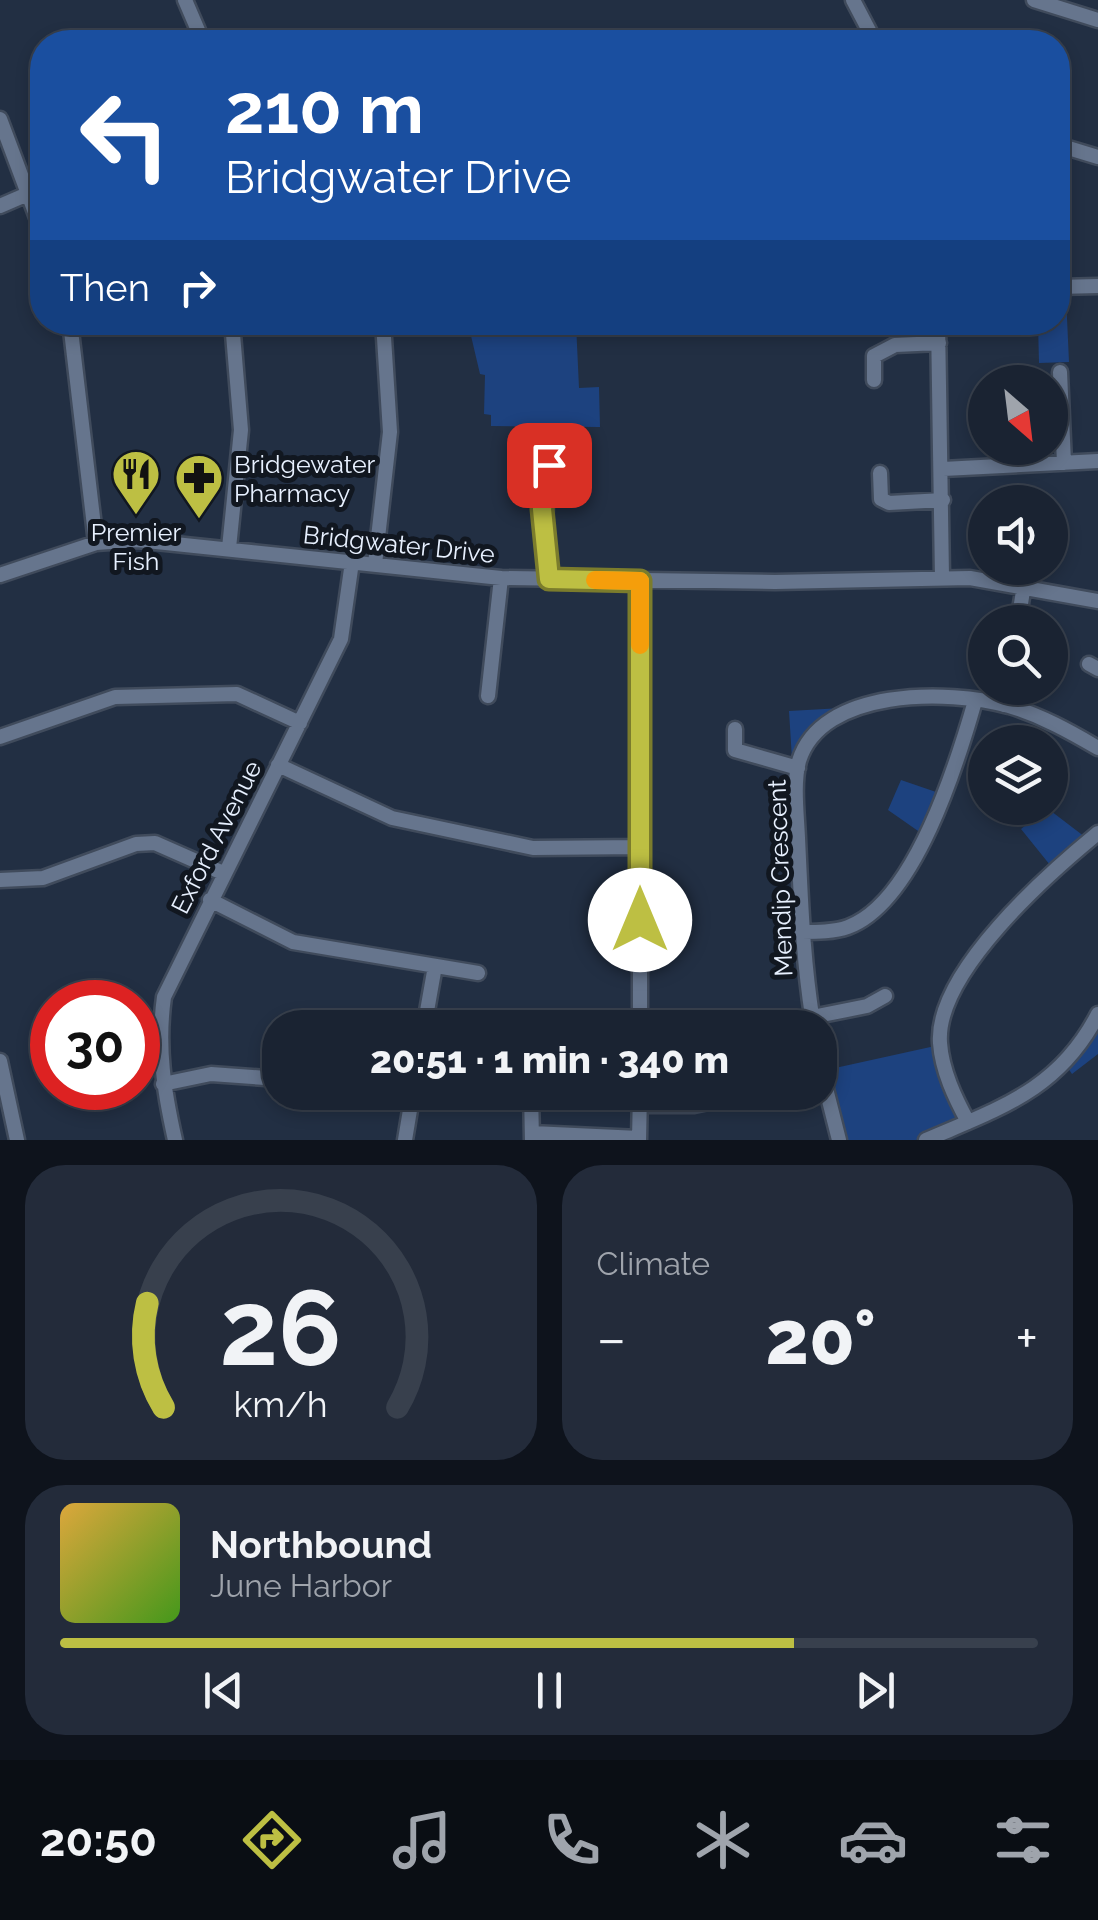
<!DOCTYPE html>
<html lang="en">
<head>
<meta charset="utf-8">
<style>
  body { margin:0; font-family:Raleway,sans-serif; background:#232b3a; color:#f1f3f6; height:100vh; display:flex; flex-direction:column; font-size:38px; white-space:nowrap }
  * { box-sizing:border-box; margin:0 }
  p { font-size:32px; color:#9fa4ac }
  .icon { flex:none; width:55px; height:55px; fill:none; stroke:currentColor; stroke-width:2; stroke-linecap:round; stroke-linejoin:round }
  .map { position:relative; height:1140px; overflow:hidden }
  .details { display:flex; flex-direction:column; gap:25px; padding:25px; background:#0e131c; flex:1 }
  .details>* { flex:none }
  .hud { position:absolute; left:30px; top:30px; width:1040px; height:305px; border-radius:40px; box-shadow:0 5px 15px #0003,0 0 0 2px #38404d; background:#1a4fa0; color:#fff; overflow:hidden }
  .needle { width:65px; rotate:152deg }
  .buttons { position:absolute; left:968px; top:365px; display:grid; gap:20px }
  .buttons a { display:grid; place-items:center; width:100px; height:100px; border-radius:50%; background:#1a2332; box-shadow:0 5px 15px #0003,0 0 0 2px #38404d; font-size:50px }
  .speed { position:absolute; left:30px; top:980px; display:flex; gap:20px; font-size:50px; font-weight:700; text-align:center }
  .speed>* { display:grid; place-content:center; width:130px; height:130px; border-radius:50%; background:#1a2332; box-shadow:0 5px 15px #0003,0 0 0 2px #38404d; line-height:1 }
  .speed .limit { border:15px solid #d22; background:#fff; color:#111 }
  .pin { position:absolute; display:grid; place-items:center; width:85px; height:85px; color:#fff; margin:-42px; border-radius:20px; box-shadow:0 5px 15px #0006 }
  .me { position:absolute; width:110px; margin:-55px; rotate:0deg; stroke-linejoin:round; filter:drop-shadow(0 0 8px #0008) }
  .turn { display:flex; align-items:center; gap:35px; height:210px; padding:0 30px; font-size:45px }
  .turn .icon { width:130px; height:130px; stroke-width:2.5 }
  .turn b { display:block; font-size:70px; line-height:85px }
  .then { display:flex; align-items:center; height:95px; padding:0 30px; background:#0003; gap:20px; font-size:38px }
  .big { font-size:75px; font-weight:800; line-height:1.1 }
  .details .tile { flex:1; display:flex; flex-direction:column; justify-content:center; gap:15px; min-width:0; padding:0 35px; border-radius:40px; background:#232b3a }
  .details .dial { align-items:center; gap:0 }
  .dial svg { height:260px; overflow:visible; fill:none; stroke:#38404d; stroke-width:7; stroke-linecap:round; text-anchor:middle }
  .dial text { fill:#f1f3f6; stroke:none }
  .song { display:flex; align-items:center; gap:30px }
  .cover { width:120px; height:120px; border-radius:15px; background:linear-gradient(135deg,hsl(40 70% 55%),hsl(100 70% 35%)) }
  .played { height:10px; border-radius:5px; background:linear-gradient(90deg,#bdbf43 75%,#38404d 75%) }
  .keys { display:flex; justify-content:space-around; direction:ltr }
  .heat { display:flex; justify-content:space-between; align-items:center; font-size:55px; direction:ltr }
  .details .tiles { flex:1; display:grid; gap:25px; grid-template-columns:1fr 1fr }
  .tile:last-child { grid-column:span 2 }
  .trip { position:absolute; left:262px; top:1010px; width:575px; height:100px; border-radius:40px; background:#1a2332; box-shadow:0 5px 15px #0003,0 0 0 2px #38404d; font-weight:800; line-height:100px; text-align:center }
  .tabs { display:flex; height:160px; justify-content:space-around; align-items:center; background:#0a0e14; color:#9fa4ac }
  .tabs .icon { width:70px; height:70px }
  .tabs .active { color:#bdbf43 }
  .tabs b { font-size:45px; color:#f1f3f6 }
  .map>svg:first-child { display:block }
</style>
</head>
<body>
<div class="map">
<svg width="1098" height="1140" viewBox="0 0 1098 1140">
  <rect width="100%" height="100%" fill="#222f43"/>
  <!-- green -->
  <path fill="#1d427f" d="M 1066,296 L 1069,362 L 1039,363 L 1038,323 L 1058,322 L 1058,297 Z
    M 468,323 L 576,323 L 579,388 L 599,387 L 600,427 L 491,426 L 491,415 L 484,414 L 485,375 L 480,374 Z
    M 842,708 L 817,721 L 792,759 L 789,711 Z
    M 901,780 L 939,793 L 921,833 L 888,810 Z
    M 1047,808 L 1085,837 L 1050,865 L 1021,829 Z
    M 1098,1021 L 1098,1054 L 1072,1074 L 1068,1068 Z
    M 935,1046 L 944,1094 L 960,1122 L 916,1140 L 845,1140 L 826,1070 Z"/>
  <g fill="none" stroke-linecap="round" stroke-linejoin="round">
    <!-- minor casing -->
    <g stroke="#404b5c" stroke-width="19">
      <path id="minor" d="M 185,0 L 203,42
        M 853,0 L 875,42
        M 1034,0 L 1098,20
        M 0,119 L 42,231
        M 1065,147 L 1098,157
        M 0,206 L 30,193
        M 1058,287 L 1098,286
        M 70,322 L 96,543
        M 938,322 L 942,577
        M 1060,372 L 1064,463
        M 874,380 L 874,356 L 895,345 L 939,343
        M 943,469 L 1098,461
        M 880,473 L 881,499 L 889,503 L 943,500
        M 229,548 L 241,430 L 232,322
        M 375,564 L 390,432 L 383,322
        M 0,575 L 96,543 L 137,540 L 501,578 L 775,582 L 970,578 L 1098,601
        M 549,579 C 540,526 549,493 550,441
        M 640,581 L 640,1028
        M 1018,622 L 1024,585
        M 1089,664 L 1098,669
        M 488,696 L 501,578
        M 1004,705 L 1007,688
        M 735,729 L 735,750 L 798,768
        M 0,737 L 115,697 L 237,694 L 300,723
        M 278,765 L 392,818 L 533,848 L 640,847
        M 0,880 L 43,878 L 136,844 L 155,843 L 223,873
        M 210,900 L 293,942 L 478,973
        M 802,932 C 817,932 834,932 848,927 C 915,902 957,764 975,701
        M 812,1017 L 867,1006 L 885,996
        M 424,1028 L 435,966
        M 814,1028 C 803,964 801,901 798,838 C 797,814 793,784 799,761 C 821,688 948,689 1009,706 C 1042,716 1069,731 1098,748
        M 0,1061 L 17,1140
        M 820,1065 L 839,1140
        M 163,1084 L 211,1074 L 280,1079
        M 354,1092 L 411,1103
        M 531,1092 L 532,1140
        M 640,1105 L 694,1105 L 757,1092
        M 968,1122 C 955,1098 942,1071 940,1043 C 935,973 1048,874 1098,833
        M 532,1133 L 639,1138
        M 175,1140 C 164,1091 157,1047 164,997 L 341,639 L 352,562
        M 405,1140 L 413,1092
        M 639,1140 L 640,1092
        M 926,1140 C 1000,1108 1059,1090 1098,1014"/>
    </g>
    <!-- minor -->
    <use href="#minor" stroke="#66758d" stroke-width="14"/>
  </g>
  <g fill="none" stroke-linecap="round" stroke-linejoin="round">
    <!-- route casing -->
    <g stroke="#7b7c2c" stroke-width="25">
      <path id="route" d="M 549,465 L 542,509 L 549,579 L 640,581 L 640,920"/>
    </g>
    <!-- route -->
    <use href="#route" stroke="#bdbf43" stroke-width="18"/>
    <!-- slow -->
    <path stroke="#f59e0b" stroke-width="18" d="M 595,580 L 640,581 L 640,645"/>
  </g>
  <!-- icons -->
  <defs>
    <g id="restaurant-pin" transform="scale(2.5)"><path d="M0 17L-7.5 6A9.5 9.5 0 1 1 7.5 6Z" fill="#bdbf43" stroke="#111720"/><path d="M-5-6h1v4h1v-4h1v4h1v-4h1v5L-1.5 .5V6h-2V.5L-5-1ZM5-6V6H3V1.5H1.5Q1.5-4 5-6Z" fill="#111"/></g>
    <g id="pharmacy-pin" transform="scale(2.5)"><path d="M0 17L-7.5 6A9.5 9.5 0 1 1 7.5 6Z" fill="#bdbf43" stroke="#111720"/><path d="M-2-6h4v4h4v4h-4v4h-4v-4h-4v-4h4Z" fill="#111"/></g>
  </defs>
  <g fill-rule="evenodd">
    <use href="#restaurant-pin" x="136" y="474"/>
    <use href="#pharmacy-pin" x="199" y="478"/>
  </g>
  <g text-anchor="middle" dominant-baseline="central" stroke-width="10" stroke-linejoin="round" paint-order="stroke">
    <!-- poi labels -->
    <g font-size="25" fill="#e8f1ff" stroke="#111720" text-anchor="start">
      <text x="234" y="464">Bridgewater<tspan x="234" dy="29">Pharmacy</tspan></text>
      <text x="136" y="532" text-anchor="middle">Premier<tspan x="136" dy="29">Fish</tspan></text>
    </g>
    <!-- street labels -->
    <g font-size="25" fill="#e8f1ff" stroke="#111720">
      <text transform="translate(399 544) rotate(6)">Bridgwater Drive</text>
      <text transform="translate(216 837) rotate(-63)">Exford Avenue</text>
      <text transform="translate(780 878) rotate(-92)">Mendip Crescent</text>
    </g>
  </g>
</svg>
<div class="buttons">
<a><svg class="needle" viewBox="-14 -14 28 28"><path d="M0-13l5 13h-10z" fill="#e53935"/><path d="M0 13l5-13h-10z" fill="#9fa4ac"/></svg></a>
<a><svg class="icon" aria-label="sound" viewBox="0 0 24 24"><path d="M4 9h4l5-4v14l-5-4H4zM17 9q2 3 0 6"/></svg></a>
<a><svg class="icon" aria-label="search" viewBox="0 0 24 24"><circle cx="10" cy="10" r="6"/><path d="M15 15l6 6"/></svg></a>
<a><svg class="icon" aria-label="layers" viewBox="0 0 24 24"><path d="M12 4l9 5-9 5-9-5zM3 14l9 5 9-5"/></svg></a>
</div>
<div class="speed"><div class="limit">30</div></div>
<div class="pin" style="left:549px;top:465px;background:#d93025"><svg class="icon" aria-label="arrive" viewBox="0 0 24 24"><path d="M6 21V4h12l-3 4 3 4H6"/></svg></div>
<svg class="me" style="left:640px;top:920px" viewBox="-20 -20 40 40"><circle r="19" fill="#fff"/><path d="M0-13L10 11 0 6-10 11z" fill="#bdbf43"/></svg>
<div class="trip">20:51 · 1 min · 340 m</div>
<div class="hud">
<div class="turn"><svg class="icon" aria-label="left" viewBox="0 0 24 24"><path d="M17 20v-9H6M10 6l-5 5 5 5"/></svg><div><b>210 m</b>Bridgwater Drive</div></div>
<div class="then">Then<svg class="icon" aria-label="right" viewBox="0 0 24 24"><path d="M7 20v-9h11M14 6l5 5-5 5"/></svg></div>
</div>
</div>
<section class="details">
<div class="tiles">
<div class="tile dial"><svg viewBox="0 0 100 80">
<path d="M14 69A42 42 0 1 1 86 69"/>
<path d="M14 69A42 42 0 0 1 9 37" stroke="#bdbf43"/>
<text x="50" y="56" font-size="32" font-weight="700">26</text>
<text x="50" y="72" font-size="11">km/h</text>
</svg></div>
<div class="tile"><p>Climate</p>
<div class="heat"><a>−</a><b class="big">20°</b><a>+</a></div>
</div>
<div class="tile">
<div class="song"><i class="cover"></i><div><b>Northbound</b><p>June Harbor</p></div></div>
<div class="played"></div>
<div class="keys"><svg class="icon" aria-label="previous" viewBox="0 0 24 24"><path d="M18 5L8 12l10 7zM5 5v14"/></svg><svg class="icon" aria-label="pause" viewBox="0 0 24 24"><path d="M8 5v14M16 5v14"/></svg><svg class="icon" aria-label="next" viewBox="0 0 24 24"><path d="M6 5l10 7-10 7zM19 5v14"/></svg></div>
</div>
</div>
</section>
<nav class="tabs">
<b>20:50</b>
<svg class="icon active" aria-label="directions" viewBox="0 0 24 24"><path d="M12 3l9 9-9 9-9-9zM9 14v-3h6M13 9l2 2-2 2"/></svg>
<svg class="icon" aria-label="music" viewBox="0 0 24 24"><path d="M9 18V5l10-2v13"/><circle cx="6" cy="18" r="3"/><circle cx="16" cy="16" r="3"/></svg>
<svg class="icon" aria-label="phone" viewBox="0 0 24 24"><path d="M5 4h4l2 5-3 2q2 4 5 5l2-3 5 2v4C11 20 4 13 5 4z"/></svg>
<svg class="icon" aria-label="climate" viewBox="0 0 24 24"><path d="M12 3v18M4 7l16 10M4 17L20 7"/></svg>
<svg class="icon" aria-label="car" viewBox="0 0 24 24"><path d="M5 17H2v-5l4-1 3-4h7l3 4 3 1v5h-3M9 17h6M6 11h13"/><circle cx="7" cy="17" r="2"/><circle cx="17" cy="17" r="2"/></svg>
<svg class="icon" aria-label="filters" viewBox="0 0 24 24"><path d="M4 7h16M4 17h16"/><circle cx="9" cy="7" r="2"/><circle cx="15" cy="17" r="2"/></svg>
</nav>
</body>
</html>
